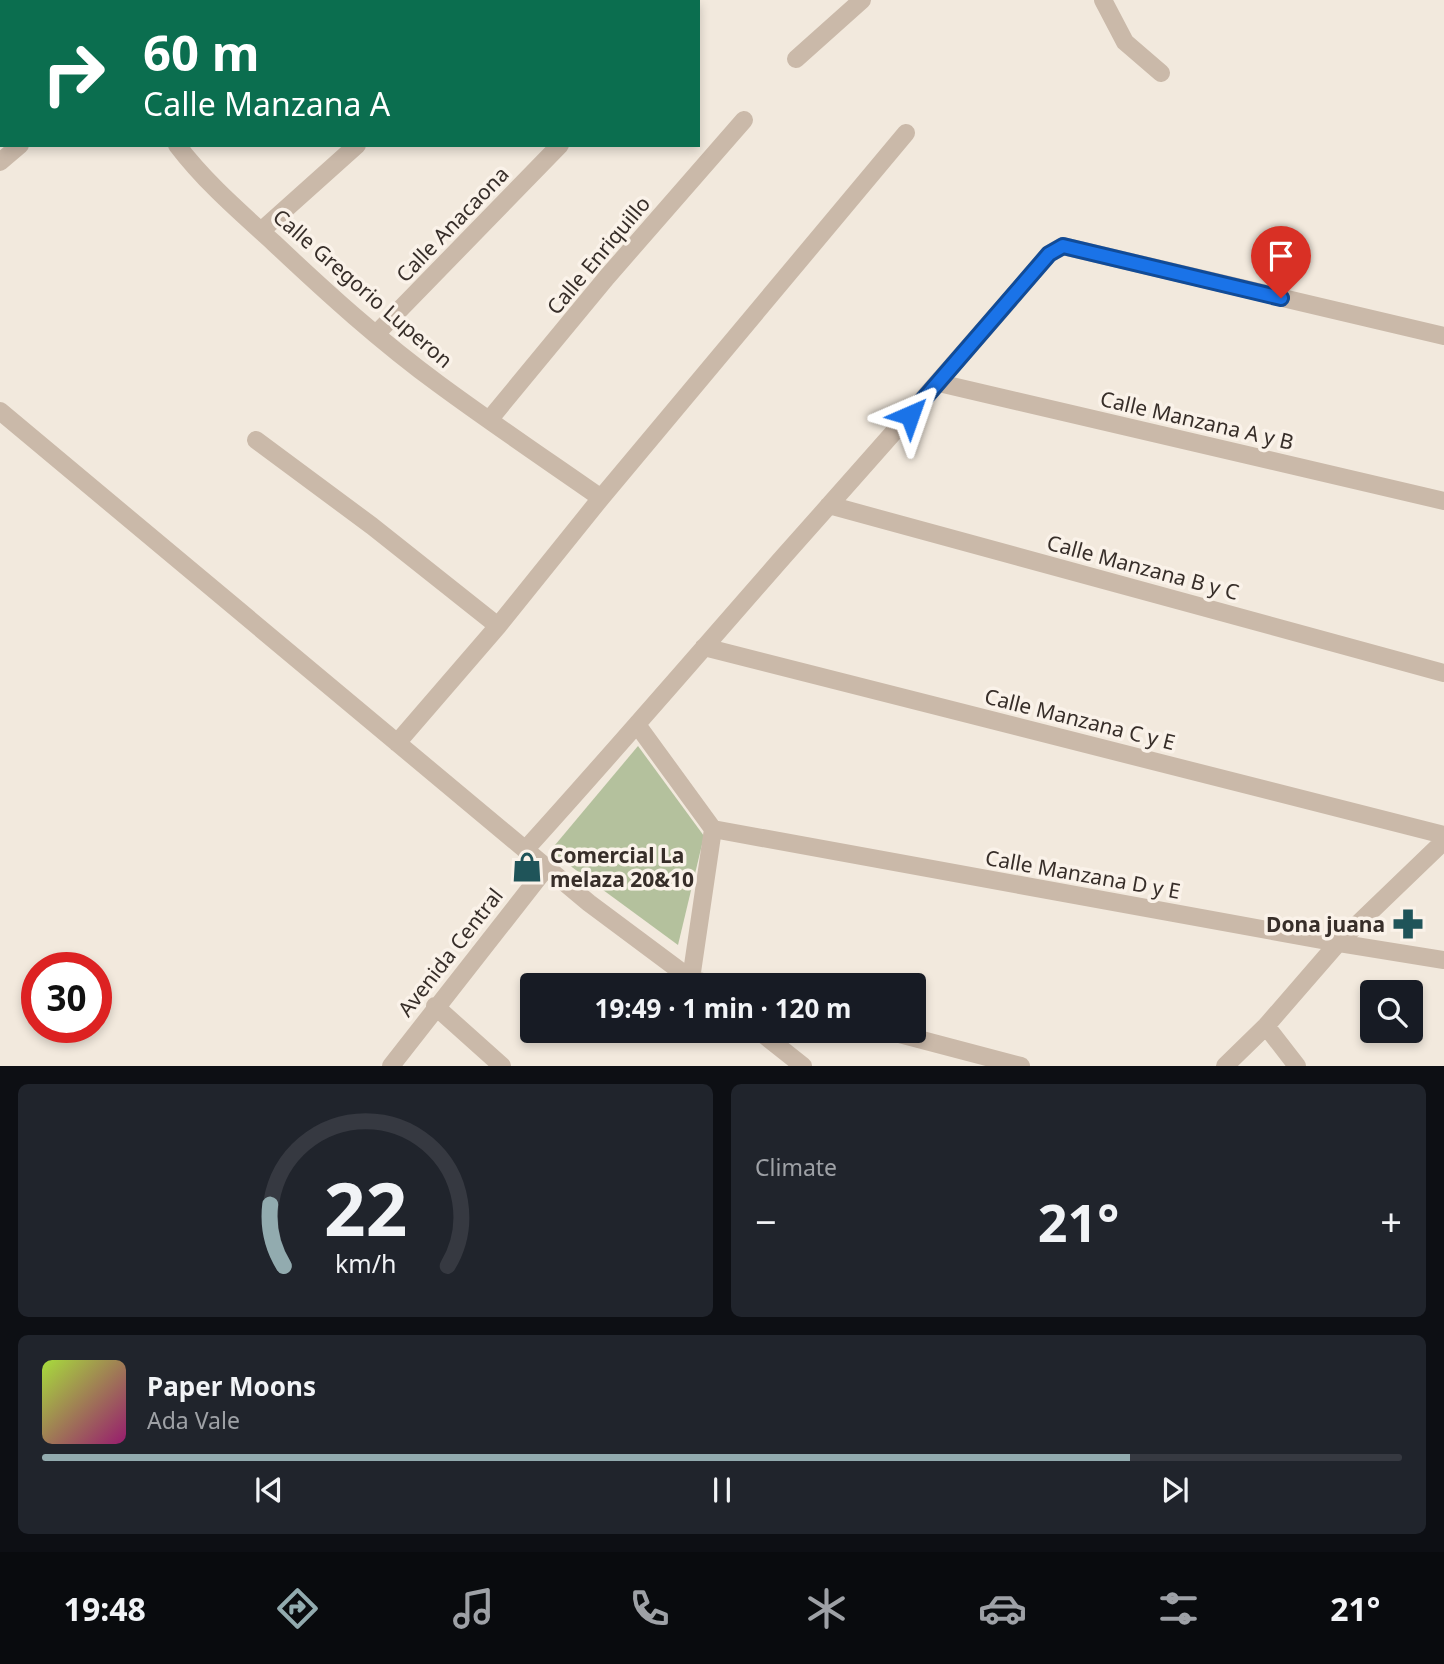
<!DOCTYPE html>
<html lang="en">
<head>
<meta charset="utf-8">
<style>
  body { margin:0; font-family:"Noto Sans",sans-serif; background:#20242c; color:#f1f3f6; height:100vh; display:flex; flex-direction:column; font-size:26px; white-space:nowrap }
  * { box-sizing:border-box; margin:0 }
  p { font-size:23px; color:#9ea1a6 }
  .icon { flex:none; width:38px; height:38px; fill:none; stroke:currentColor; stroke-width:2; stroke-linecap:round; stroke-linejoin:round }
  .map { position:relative; height:1066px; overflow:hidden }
  .sheet { display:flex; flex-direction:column; gap:18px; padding:18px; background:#0d0f14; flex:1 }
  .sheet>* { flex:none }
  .banner { position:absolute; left:0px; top:0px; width:700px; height:147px; box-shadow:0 4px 10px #0003; background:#0b6e4f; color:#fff; overflow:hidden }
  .tools { position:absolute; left:1360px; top:980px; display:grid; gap:14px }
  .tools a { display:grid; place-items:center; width:63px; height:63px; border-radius:7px; background:#171b24; box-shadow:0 4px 10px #0003; font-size:35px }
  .speed { position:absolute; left:21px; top:952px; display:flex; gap:14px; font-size:35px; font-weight:700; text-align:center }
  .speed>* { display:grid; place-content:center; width:91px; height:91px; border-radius:50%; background:#171b24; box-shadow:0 4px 10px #0003; line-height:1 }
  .speed .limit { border:10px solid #d22; background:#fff; color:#111 }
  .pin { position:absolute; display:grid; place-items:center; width:60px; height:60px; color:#fff; margin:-72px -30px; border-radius:50% 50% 50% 0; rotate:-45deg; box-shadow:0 0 7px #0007 }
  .pin .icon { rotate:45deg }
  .me { position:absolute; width:77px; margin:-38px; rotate:43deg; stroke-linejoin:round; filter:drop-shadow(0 0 5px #0008) }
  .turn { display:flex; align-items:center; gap:24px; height:147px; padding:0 28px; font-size:32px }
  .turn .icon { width:91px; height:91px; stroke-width:2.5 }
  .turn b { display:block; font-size:49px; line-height:60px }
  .big { font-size:52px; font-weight:700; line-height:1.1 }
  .sheet .tile { flex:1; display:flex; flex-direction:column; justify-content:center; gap:10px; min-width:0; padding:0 24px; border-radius:10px; background:#20242c }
  .sheet .dial { align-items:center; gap:0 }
  .dial svg { height:182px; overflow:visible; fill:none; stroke:#363941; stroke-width:7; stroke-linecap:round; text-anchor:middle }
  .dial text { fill:#f1f3f6; stroke:none }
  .song { display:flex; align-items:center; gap:21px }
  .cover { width:84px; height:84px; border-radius:10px; background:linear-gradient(135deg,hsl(80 70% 55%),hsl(320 70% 35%)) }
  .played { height:7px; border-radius:4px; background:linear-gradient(90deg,#92abaf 80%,#363941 80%) }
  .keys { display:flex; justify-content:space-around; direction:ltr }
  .heat { display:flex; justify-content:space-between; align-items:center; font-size:38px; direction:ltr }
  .sheet .tiles { flex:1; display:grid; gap:18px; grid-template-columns:1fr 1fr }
  .tile:last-child { grid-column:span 2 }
  .trip { position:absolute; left:520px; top:973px; width:406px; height:70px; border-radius:7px; background:#171b24; box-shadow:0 4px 10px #0003; font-weight:700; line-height:70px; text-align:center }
  .menu { display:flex; height:112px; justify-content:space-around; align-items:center; background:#090b0e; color:#9ea1a6 }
  .menu .icon { width:49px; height:49px }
  .menu .active { color:#92abaf }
  .menu b { font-size:32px; color:#f1f3f6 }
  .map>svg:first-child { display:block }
</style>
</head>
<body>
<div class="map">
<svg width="1444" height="1066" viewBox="0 0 1444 1066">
  <rect width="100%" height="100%" fill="#f2e9dd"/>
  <!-- green -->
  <path fill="#b4c19d" d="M 638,746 L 704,836 L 678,945 L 550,851 Z"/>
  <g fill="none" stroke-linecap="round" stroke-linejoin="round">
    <!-- minor -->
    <path stroke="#cab9a9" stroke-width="18" d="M 65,0 L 66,2
      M 1103,0 L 1125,42 L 1161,73
      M 166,2 L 167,0
      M 275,2 L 277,0
      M 796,59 L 862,0
      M 0,91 L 2,92
      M 177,145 C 205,182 240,212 274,243 C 327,293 381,342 440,385 C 493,424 548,461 601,498
      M 0,162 L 20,145
      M 261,231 L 357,145
      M 376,334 L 560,145
      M 939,383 L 1444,501
      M 0,411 L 589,903 L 699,985
      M 489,420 L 607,277 L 744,120
      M 256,440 L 372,526 L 498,626
      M 829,505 L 1444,673
      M 704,647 L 1444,835
      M 638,726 L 713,829 L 691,979 L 714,985
      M 397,743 L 498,626 L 601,498 L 906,133
      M 713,829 L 1338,943 L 1444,960
      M 525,850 C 613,753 698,654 784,556 C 873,456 962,356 1049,254 L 1063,246 L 1444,336
      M 435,1006 L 502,1066
      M 1266,1026 L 1297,1066
      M 759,1031 L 803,1066
      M 888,1031 L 1021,1066
      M 391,1066 L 546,868
      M 1225,1066 L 1266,1026 L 1338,943 L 1444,841"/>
  </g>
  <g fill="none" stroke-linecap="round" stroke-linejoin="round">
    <!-- route casing -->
    <g stroke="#114b97" stroke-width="18">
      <path id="route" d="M 910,415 L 1049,254 L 1063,246 L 1281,298"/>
    </g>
    <!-- route -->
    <use href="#route" stroke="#1a73e8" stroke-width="12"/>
  </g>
  <!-- icons -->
  <defs>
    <g id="shop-bare" transform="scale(2.415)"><path d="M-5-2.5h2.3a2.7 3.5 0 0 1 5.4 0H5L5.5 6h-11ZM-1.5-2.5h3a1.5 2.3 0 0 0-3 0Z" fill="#1f5459" stroke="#faf2e9" stroke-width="2.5" paint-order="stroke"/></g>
    <g id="pharmacy-bare" transform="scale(2.415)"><path d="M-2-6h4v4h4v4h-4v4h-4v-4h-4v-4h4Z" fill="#1f5459" stroke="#faf2e9" stroke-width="2.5" paint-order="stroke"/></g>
  </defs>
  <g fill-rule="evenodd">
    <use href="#shop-bare" x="527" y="867"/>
    <use href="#pharmacy-bare" x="1408" y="924"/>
  </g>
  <g text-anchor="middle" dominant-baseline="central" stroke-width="7" stroke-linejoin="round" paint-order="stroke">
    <!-- street labels -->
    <g font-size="21" fill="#372e29" stroke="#faf2e9">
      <text transform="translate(452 224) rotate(-46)">Calle Anacaona</text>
      <text transform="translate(598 255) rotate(-50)">Calle Enriquillo</text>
      <text transform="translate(363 288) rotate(41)">Calle Gregorio Luperon</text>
      <text transform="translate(1197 420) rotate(13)">Calle Manzana A y B</text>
      <text transform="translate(1143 567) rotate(15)">Calle Manzana B y C</text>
      <text transform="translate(1080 719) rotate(14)">Calle Manzana C y E</text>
      <text transform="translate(1083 874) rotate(10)">Calle Manzana D y E</text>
      <text transform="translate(450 952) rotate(-52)">Avenida Central</text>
    </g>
    <!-- poi labels -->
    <g font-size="21" font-weight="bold" fill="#372e29" stroke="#faf2e9" text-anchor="start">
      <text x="550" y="855">Comercial La<tspan x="550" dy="24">melaza 20&amp;10</tspan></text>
      <text x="1385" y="924" text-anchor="end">Dona juana</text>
    </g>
  </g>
</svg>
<div class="tools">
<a><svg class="icon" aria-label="search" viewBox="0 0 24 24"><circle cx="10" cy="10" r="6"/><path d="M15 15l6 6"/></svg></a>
</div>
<div class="speed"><div class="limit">30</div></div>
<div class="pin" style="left:1281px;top:298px;background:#d93025"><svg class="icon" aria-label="arrive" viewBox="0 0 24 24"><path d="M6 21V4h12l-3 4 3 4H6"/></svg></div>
<svg class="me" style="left:910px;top:415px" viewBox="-20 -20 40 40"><path d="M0-17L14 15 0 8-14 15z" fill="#1a73e8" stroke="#fff" stroke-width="4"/></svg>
<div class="trip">19:49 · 1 min · 120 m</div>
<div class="banner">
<div class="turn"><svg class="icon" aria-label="right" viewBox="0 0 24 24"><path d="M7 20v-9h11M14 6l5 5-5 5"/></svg><div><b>60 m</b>Calle Manzana A</div></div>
</div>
</div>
<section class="sheet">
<div class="tiles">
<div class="tile dial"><svg viewBox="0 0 100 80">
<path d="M14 69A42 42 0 1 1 86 69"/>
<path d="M14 69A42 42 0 0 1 8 42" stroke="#92abaf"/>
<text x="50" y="56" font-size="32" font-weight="700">22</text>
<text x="50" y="72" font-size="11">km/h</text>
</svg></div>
<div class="tile"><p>Climate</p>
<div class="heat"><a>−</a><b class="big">21°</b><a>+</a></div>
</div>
<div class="tile">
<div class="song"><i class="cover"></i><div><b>Paper Moons</b><p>Ada Vale</p></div></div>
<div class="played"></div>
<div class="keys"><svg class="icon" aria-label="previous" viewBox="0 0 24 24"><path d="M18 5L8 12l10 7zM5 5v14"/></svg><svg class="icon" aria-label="pause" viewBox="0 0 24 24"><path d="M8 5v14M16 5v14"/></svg><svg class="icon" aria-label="next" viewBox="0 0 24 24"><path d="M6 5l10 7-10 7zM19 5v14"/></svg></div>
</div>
</div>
</section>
<nav class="menu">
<b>19:48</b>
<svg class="icon active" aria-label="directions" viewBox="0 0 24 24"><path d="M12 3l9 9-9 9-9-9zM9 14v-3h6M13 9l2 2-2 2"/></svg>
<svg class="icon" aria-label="music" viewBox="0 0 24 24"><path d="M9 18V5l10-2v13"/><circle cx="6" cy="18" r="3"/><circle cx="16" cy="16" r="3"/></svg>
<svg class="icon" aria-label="phone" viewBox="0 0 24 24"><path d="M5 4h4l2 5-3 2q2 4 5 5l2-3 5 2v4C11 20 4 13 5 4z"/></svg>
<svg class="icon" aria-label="climate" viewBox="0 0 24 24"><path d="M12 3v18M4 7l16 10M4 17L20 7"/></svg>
<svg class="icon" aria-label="car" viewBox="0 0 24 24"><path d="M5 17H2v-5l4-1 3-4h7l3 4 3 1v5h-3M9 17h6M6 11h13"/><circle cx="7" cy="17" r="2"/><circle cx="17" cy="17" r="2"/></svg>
<svg class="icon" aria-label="filters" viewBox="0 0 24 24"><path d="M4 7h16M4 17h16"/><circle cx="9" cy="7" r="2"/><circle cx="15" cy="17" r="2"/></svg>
<b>21°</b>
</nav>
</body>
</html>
